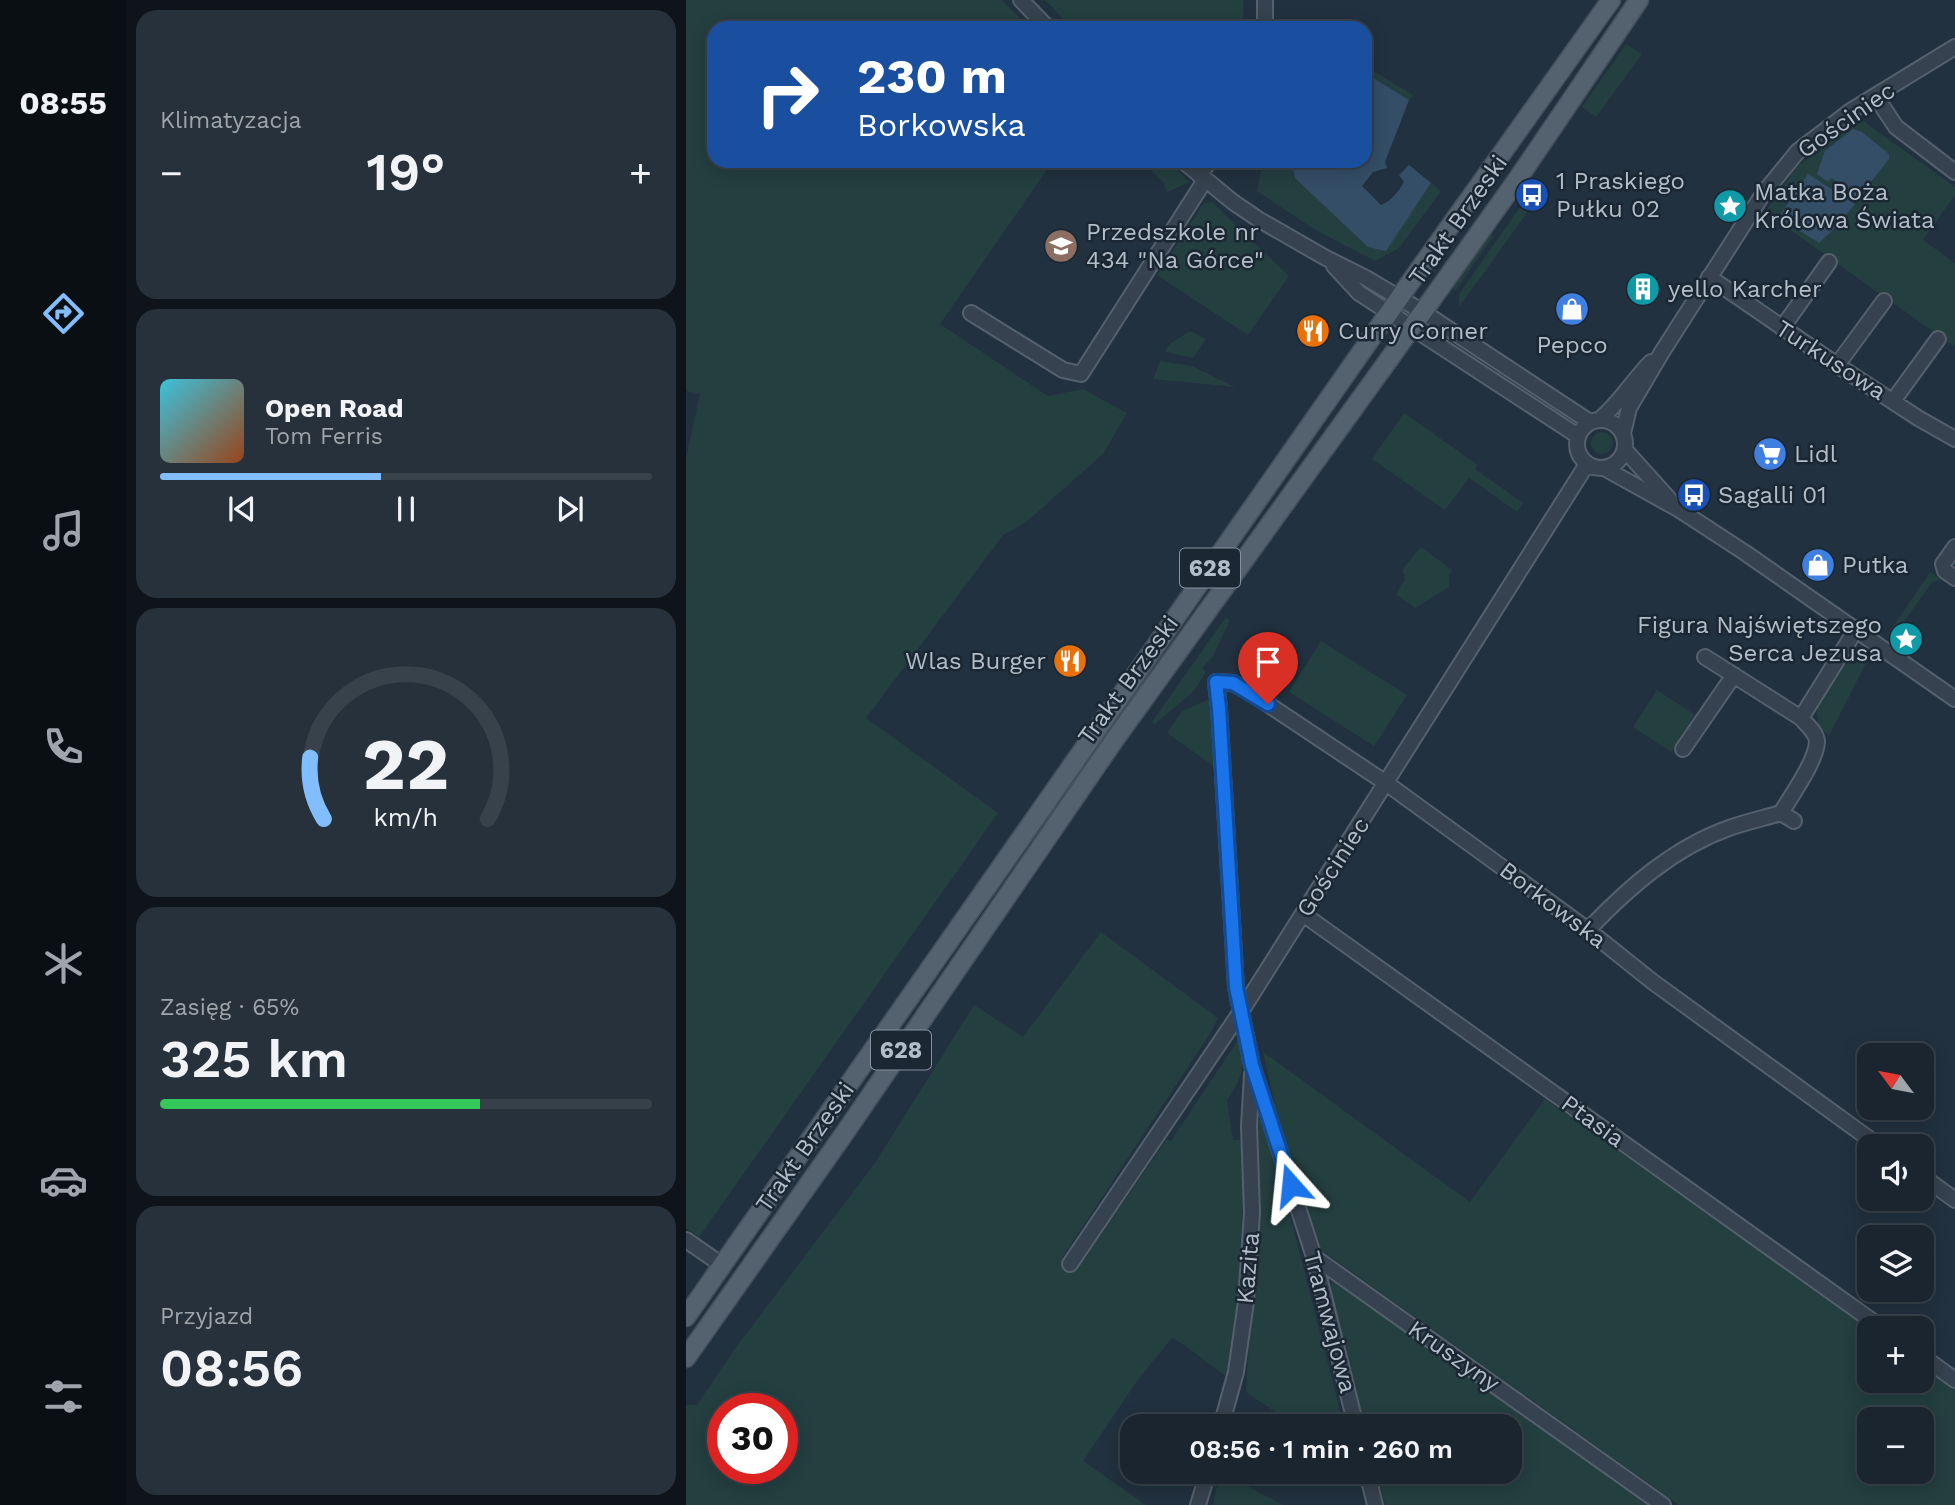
<!DOCTYPE html>
<html lang="pl">
<head>
<meta charset="utf-8">
<style>
  body { margin:0; font-family:"Work Sans",sans-serif; background:#27313b; color:#f1f3f6; height:100vh; display:flex; flex-direction:column; font-size:26px; white-space:nowrap }
  * { box-sizing:border-box; margin:0 }
  p { font-size:23px; color:#9fa5aa }
  .icon { flex:none; width:38px; height:38px; fill:none; stroke:currentColor; stroke-width:2; stroke-linecap:round; stroke-linejoin:round }
  .map { position:relative; flex:1; overflow:hidden }
  .drawer { display:flex; flex-direction:column; gap:10px; padding:10px; background:#0e141a; width:560px }
  .drawer>* { flex:none }
  .guide { position:absolute; left:21px; top:21px; width:665px; height:147px; border-radius:21px; box-shadow:0 4px 18px #0003,0 0 0 2px #38424b; background:#1a4fa0; color:#fff; overflow:hidden }
  .needle { width:46px; rotate:302deg }
  .controls { position:absolute; left:1171px; top:1043px; display:grid; gap:14px }
  .controls a { display:grid; place-items:center; width:77px; height:77px; border-radius:14px; background:#1a252f; box-shadow:0 4px 18px #0003,0 0 0 2px #38424b; font-size:35px }
  .speed { position:absolute; left:21px; top:1393px; display:flex; gap:14px; font-size:35px; font-weight:700; text-align:center }
  .speed>* { display:grid; place-content:center; width:91px; height:91px; border-radius:50%; background:#1a252f; box-shadow:0 4px 18px #0003,0 0 0 2px #38424b; line-height:1 }
  .speed .limit { border:10px solid #d22; background:#fff; color:#111 }
  .pin { position:absolute; display:grid; place-items:center; width:60px; height:60px; color:#fff; margin:-72px -30px; border-radius:50% 50% 50% 0; rotate:-45deg; box-shadow:0 0 7px #0007 }
  .pin .icon { rotate:45deg }
  .me { position:absolute; width:77px; margin:-38px; rotate:342deg; stroke-linejoin:round; filter:drop-shadow(0 0 5px #0008) }
  .turn { display:flex; align-items:center; gap:24px; height:147px; padding:0 35px; font-size:32px }
  .turn .icon { width:91px; height:91px; stroke-width:2.5 }
  .turn b { display:block; font-size:49px; line-height:60px }
  .big { font-size:52px; font-weight:600; line-height:1.1 }
  .drawer .tile { flex:1; display:flex; flex-direction:column; justify-content:center; gap:10px; min-width:0; padding:0 24px; border-radius:21px; background:#27313b }
  .drawer .dial { align-items:center; gap:0 }
  .dial svg { height:182px; overflow:visible; fill:none; stroke:#38424b; stroke-width:7; stroke-linecap:round; text-anchor:middle }
  .dial text { fill:#f1f3f6; stroke:none }
  .song { display:flex; align-items:center; gap:21px }
  .cover { width:84px; height:84px; border-radius:10px; background:linear-gradient(135deg,hsl(190 70% 55%),hsl(20 70% 35%)) }
  .played { height:7px; border-radius:4px; background:linear-gradient(90deg,#82beff 45%,#38424b 45%) }
  .keys { display:flex; justify-content:space-around; direction:ltr }
  .heat { display:flex; justify-content:space-between; align-items:center; font-size:38px; direction:ltr }
  .charge { height:10px; border-radius:5px; background:linear-gradient(90deg,#34c759 65%,#38424b 0) }
  .trip { position:absolute; left:434px; top:1414px; width:402px; height:70px; border-radius:21px; background:#1a252f; box-shadow:0 4px 18px #0003,0 0 0 2px #38424b; font-weight:600; line-height:70px; text-align:center }
  main { display:flex; flex:1; min-height:0 }
  .tabs { display:flex; flex-direction:column; width:126px; justify-content:space-around; align-items:center; background:#0a0f13; color:#9fa5aa }
  .tabs .icon { width:49px; height:49px }
  .tabs .current { color:#82beff }
  .tabs b { font-size:32px; color:#f1f3f6 }
  .map>svg:first-child { display:block }
</style>
</head>
<body>
<main>
<nav class="tabs">
<b>08:55</b>
<svg class="icon current" aria-label="directions" viewBox="0 0 24 24"><path d="M12 3l9 9-9 9-9-9zM9 14v-3h6M13 9l2 2-2 2"/></svg>
<svg class="icon" aria-label="music" viewBox="0 0 24 24"><path d="M9 18V5l10-2v13"/><circle cx="6" cy="18" r="3"/><circle cx="16" cy="16" r="3"/></svg>
<svg class="icon" aria-label="phone" viewBox="0 0 24 24"><path d="M5 4h4l2 5-3 2q2 4 5 5l2-3 5 2v4C11 20 4 13 5 4z"/></svg>
<svg class="icon" aria-label="climate" viewBox="0 0 24 24"><path d="M12 3v18M4 7l16 10M4 17L20 7"/></svg>
<svg class="icon" aria-label="car" viewBox="0 0 24 24"><path d="M5 17H2v-5l4-1 3-4h7l3 4 3 1v5h-3M9 17h6M6 11h13"/><circle cx="7" cy="17" r="2"/><circle cx="17" cy="17" r="2"/></svg>
<svg class="icon" aria-label="filters" viewBox="0 0 24 24"><path d="M4 7h16M4 17h16"/><circle cx="9" cy="7" r="2"/><circle cx="15" cy="17" r="2"/></svg>
</nav>
<section class="drawer">
<div class="tile"><p>Klimatyzacja</p>
<div class="heat"><a>−</a><b class="big">19°</b><a>+</a></div>
</div>
<div class="tile">
<div class="song"><i class="cover"></i><div><b>Open Road</b><p>Tom Ferris</p></div></div>
<div class="played"></div>
<div class="keys"><svg class="icon" aria-label="previous" viewBox="0 0 24 24"><path d="M18 5L8 12l10 7zM5 5v14"/></svg><svg class="icon" aria-label="pause" viewBox="0 0 24 24"><path d="M8 5v14M16 5v14"/></svg><svg class="icon" aria-label="next" viewBox="0 0 24 24"><path d="M6 5l10 7-10 7zM19 5v14"/></svg></div>
</div>
<div class="tile dial"><svg viewBox="0 0 100 80">
<path d="M14 69A42 42 0 1 1 86 69"/>
<path d="M14 69A42 42 0 0 1 8 42" stroke="#82beff"/>
<text x="50" y="56" font-size="32" font-weight="700">22</text>
<text x="50" y="72" font-size="11">km/h</text>
</svg></div>
<div class="tile"><p>Zasięg · 65%</p><b class="big">325 km</b><div class="charge"></div></div>
<div class="tile"><p>Przyjazd</p><b class="big">08:56</b></div>
</section>
<div class="map">
<svg width="1269" height="1505" viewBox="0 0 1269 1505">
  <rect width="100%" height="100%" fill="#22313f"/>
  <!-- green -->
  <path fill="#243f40" fill-rule="evenodd" d="M 0,0 L 316,0 L 344,28 L 28,28 L 28,161 L 367,161 L 254,324 L 362,396 L 397,389 L 441,413 L 417,454 L 339,523 L 317,535 L 180,718 L 312,813 L 13,1237 L 0,1228 L 0,458 L 14,394 L 0,391 Z
    M 359,0 L 557,0 L 557,28 L 386,28 Z
    M 940,44 L 956,54 L 910,117 L 896,107 Z
    M 679,66 L 727,95 L 723,100 L 679,73 Z
    M 1176,120 L 1269,187 L 1269,195 L 1237,240 L 1269,263 L 1269,347 L 1079,212 L 1111,167 L 1143,142 Z
    M 455,161 L 481,161 L 504,182 L 481,192 L 478,183 Z
    M 577,161 L 605,161 L 609,178 L 699,251 L 745,183 L 755,191 L 713,248 L 689,261 L 628,229 L 571,191 Z
    M 853,179 L 861,185 L 773,307 L 773,294 L 839,200 L 845,202 L 852,191 L 848,187 Z
    M 526,202 L 603,276 L 562,335 L 471,275 L 518,203 Z
    M 805,233 L 808,235 L 769,291 L 766,285 Z
    M 504,331 L 520,339 L 507,358 L 480,352 L 479,350 L 485,343 Z
    M 474,361 L 506,366 L 549,387 L 467,379 Z
    M 718,413 L 792,465 L 789,469 L 837,503 L 831,512 L 783,478 L 759,510 L 686,459 Z
    M905 443a11 11 0 1 1 22 0a11 11 0 1 1-22 0Z
    M 735,547 L 766,570 L 763,575 L 763,587 L 729,608 L 710,594 L 719,579 L 716,570 Z
    M 1244,572 L 1255,580 L 1246,582 L 1218,622 L 1220,631 L 1214,642 L 1202,634 Z
    M 539,618 L 544,620 L 527,656 L 516,668 L 520,672 L 508,691 L 469,724 L 466,722 Z
    M 635,641 L 721,695 L 688,746 L 603,692 Z
    M 1164,653 L 1180,663 L 1143,736 L 1133,727 L 1130,707 Z
    M 971,690 L 1009,715 L 985,752 L 947,727 Z
    M 526,698 L 529,767 L 481,733 L 496,711 Z
    M 415,932 L 532,1018 L 525,1032 L 376,1258 L 391,1269 L 481,1139 L 485,1141 L 552,1040 C 565,1062 553,1081 541,1101 L 547,1140 L 560,1139 L 549,1354 L 544,1378 C 523,1366 507,1349 486,1338 L 451,1381 L 397,1461 L 460,1505 L 0,1505 L 0,1405 L 11,1405 L 48,1350 L 189,1163 L 288,1005 L 337,1037 ZM 37,1409 L 96,1409 L 96,1468 L 37,1468 Z
    M 577,1052 L 784,1202 L 859,1099 L 1183,1329 L 1183,1381 L 1236,1381 L 1236,1366 L 1269,1390 L 1269,1505 L 993,1505 L 635,1250 L 591,1115 ZM 1183,1419 L 1236,1419 L 1236,1472 L 1183,1472 Z
    M 579,1118 L 658,1426 L 611,1426 L 561,1393 L 560,1389 L 572,1199 L 571,1121 Z
    M 647,1281 L 652,1281 L 965,1505 L 699,1505 L 691,1472 L 824,1472 L 824,1426 L 679,1426 L 658,1340 L 643,1289 Z
    M 534,1472 L 535,1472 L 597,1505 L 527,1505 Z"/>
  <!-- water -->
  <path fill="#344e67" d="M 679,73 L 723,100 L 699,162 L 701,168 L 687,172 L 676,186 L 695,205 C 704,202 713,191 718,182 L 713,175 L 723,165 L 745,183 L 700,251 L 682,247 L 609,178 L 605,161 L 679,161 Z
    M 1167,129 L 1176,132 L 1203,154 L 1203,159 L 1178,191 L 1167,199 L 1155,190 L 1157,185 L 1145,178 L 1142,182 L 1131,174 L 1139,151 Z
    M 1122,174 L 1169,204 L 1151,226 L 1133,243 L 1097,220 L 1094,215 Z"/>
  <g fill="none" stroke-linecap="round" stroke-linejoin="round">
    <!-- minor casing -->
    <g stroke="#54606c" stroke-width="18">
      <path id="minor" d="M 335,0 L 362,28
        M 579,28 L 579,0
        M 1190,97 L 1210,127 L 1269,172
        M 497,161 L 547,202 L 572,219 L 640,258 L 680,278 L 737,312 L 904,422
        M 513,175 L 524,161
        M 648,266 L 673,293 L 892,436
        M 1023,277 L 1151,365 L 1232,418 L 1269,439
        M 285,313 L 377,370 L 395,374 L 519,180
        M 1096,328 L 1143,262
        M 1151,365 L 1198,301
        M 1207,401 L 1252,339
        M891 444a24 24 0 1 1 48 0a24 24 0 1 1-48 0Z
        M 913,420 C 933,404 946,381 965,362
        M 937,433 L 943,408 L 976,352 L 1077,194 L 1112,151 L 1145,126 L 1163,112 L 1269,47
        M 939,450 L 984,500
        M 918,468 L 992,509 L 1058,552 L 1269,699
        M 1269,547 L 1257,564 L 1259,571 L 1269,578
        M 1019,657 L 1115,718 L 1171,628
        M 997,749 L 1048,675
        M 1095,813 C 1105,796 1131,760 1131,741 C 1130,732 1121,725 1115,718
        M 617,914 L 1196,1328
        M 902,930 C 942,888 987,848 1043,828 C 1060,822 1078,818 1095,813 L 1108,821
        M 1236,1176 L 1269,1200
        M 0,1240 L 36,1265
        M 628,1257 L 977,1505
        M 384,1264 L 556,1010 L 901,464
        M 1236,1356 L 1269,1380
        M 535,1426 L 550,1372 L 560,1302 L 566,1212 L 563,1126 L 566,1074
        M 670,1426 L 628,1257 L 566,1065 L 550,987 L 533,708 L 530,682 L 547,683 L 562,691 L 700,783 L 824,873 L 902,930 L 967,982 L 1193,1146
        M 681,1472 L 689,1505
        M 512,1505 L 522,1472"/>
    </g>
    <!-- major casing -->
    <g stroke="#424e5a" stroke-width="21">
      <path id="major" d="M 0,1317 L 730,274 L 925,0
        M 0,1358 L 158,1134 L 429,739 L 709,351 L 833,177 L 953,0"/>
    </g>
    <!-- minor -->
    <use href="#minor" stroke="#36424f" stroke-width="14"/>
    <!-- major -->
    <use href="#major" stroke="#54626f" stroke-width="18"/>
  </g>
  <g fill="none" stroke-linecap="round" stroke-linejoin="round">
    <!-- route casing -->
    <g stroke="#114b97" stroke-width="18">
      <path id="route" d="M 582,704 L 547,683 L 530,682 L 533,708 L 550,987 L 566,1065 L 605,1185"/>
    </g>
    <!-- route -->
    <use href="#route" stroke="#1a73e8" stroke-width="12"/>
  </g>
  <!-- icons -->
  <defs>
    <g id="bus-disc" transform="scale(1.75)"><circle r="9.5" fill="#1a4fb4" stroke="#1b2733"/><path d="M-5-6H5V4H4V6H2V4H-2V6H-4V4H-5ZM-3.5-4V0h7V-4ZM-3.5 1.2v1.5H-2V1.2ZM2 1.2v1.5H3.5V1.2Z" fill="#fff"/></g>
    <g id="sight-disc" transform="scale(1.75)"><circle r="9.5" fill="#0f9aa8" stroke="#1b2733"/><path d="M0-6L1.8-2.2L6-1.7L2.9 1.2L3.7 5.4L0 3.3L-3.7 5.4L-2.9 1.2L-6-1.7L-1.8-2.2Z" fill="#fff"/></g>
    <g id="school-disc" transform="scale(1.75)"><circle r="9.5" fill="#8d6e63" stroke="#1b2733"/><path d="M0-5L7-2L0 1L-7-2ZM-4 1L0 2.5L4 1V4Q0 6-4 4Z" fill="#fff"/></g>
    <g id="building-disc" transform="scale(1.75)"><circle r="9.5" fill="#0f9aa8" stroke="#1b2733"/><path d="M-4-6H4V6H1V3H-1V6H-4ZM-2.5-4.3h1.7v1.8h-1.7ZM.8-4.3h1.7v1.8H.8ZM-2.5-1h1.7V.8h-1.7ZM.8-1h1.7V.8H.8Z" fill="#fff"/></g>
    <g id="shop-disc" transform="scale(1.75)"><circle r="9.5" fill="#3f7fe0" stroke="#1b2733"/><path d="M-5-2.5h2.3a2.7 3.5 0 0 1 5.4 0H5L5.5 6h-11ZM-1.5-2.5h3a1.5 2.3 0 0 0-3 0Z" fill="#fff"/></g>
    <g id="restaurant-disc" transform="scale(1.75)"><circle r="9.5" fill="#e8710a" stroke="#1b2733"/><path d="M-5-6h1v4h1v-4h1v4h1v-4h1v5L-1.5 .5V6h-2V.5L-5-1ZM5-6V6H3V1.5H1.5Q1.5-4 5-6Z" fill="#fff"/></g>
    <g id="supermarket-disc" transform="scale(1.75)"><circle r="9.5" fill="#3f7fe0" stroke="#1b2733"/><path d="M-6-5.5h2.5l.6 2H6L4.5 2H-2.5L-4.4-4H-6ZM-1.5 3.2a1.3 1.3 0 1 0 .1 0ZM3 3.2a1.3 1.3 0 1 0 .1 0Z" fill="#fff"/></g>
  </defs>
  <g fill-rule="evenodd">
    <use href="#bus-disc" x="846" y="195"/>
    <use href="#sight-disc" x="1044" y="206"/>
    <use href="#school-disc" x="375" y="246"/>
    <use href="#building-disc" x="957" y="289"/>
    <use href="#shop-disc" x="886" y="309"/>
    <use href="#restaurant-disc" x="627" y="331"/>
    <use href="#supermarket-disc" x="1084" y="454"/>
    <use href="#bus-disc" x="1008" y="495"/>
    <use href="#shop-disc" x="1132" y="565"/>
    <use href="#sight-disc" x="1220" y="639"/>
    <use href="#restaurant-disc" x="384" y="661"/>
  </g>
  <g text-anchor="middle" dominant-baseline="central" stroke-width="5" stroke-linejoin="round" paint-order="stroke">
    <!-- shield labels -->
    <g fill="#1b2733" stroke="#85909d" stroke-width="2">
      <rect x="494" y="548.5" width="60" height="39" rx="5"/>
      <rect x="185" y="1030.5" width="60" height="39" rx="5"/>
    </g>
    <g font-size="23" font-weight="bold" fill="#b2bdca">
      <text x="524" y="568">628</text>
      <text x="215" y="1050">628</text>
    </g>
    <!-- street labels -->
    <g font-size="24" fill="#b2bdca" stroke="#1b2733">
      <text transform="translate(1160 120) rotate(-35)">Gościniec</text>
      <text transform="translate(772 220) rotate(-55)">Trakt Brzeski</text>
      <text transform="translate(1145 360) rotate(33)">Turkusowa</text>
      <text transform="translate(442 680) rotate(-54)">Trakt Brzeski</text>
      <text transform="translate(647 867) rotate(-57)">Gościniec</text>
      <text transform="translate(867 905) rotate(37)">Borkowska</text>
      <text transform="translate(907 1121) rotate(36)">Ptasia</text>
      <text transform="translate(119 1147) rotate(-55)">Trakt Brzeski</text>
      <text transform="translate(562 1268) rotate(-85)">Kazita</text>
      <text transform="translate(644 1322) rotate(75)">Tramwajowa</text>
      <text transform="translate(768 1356) rotate(35)">Kruszyny</text>
    </g>
    <!-- poi labels -->
    <g font-size="24" fill="#b2bdca" stroke="#1b2733" text-anchor="start">
      <text x="870" y="181">1 Praskiego<tspan x="870" dy="28">Pułku 02</tspan></text>
      <text x="1068" y="192">Matka Boża<tspan x="1068" dy="28">Królowa Świata</tspan></text>
      <text x="400" y="232">Przedszkole nr<tspan x="400" dy="28">434 "Na Górce"</tspan></text>
      <text x="982" y="289">yello Karcher</text>
      <text x="652" y="331">Curry Corner</text>
      <text x="886" y="345" text-anchor="middle">Pepco</text>
      <text x="1108" y="454">Lidl</text>
      <text x="1032" y="495">Sagalli 01</text>
      <text x="1156" y="565">Putka</text>
      <text x="1196" y="625" text-anchor="end">Figura Najświętszego<tspan x="1196" dy="28">Serca Jezusa</tspan></text>
      <text x="360" y="661" text-anchor="end">Wlas Burger</text>
    </g>
  </g>
</svg>
<div class="controls">
<a><svg class="needle" viewBox="-14 -14 28 28"><path d="M0-13l5 13h-10z" fill="#e53935"/><path d="M0 13l5-13h-10z" fill="#9fa5aa"/></svg></a>
<a><svg class="icon" aria-label="sound" viewBox="0 0 24 24"><path d="M4 9h4l5-4v14l-5-4H4zM17 9q2 3 0 6"/></svg></a>
<a><svg class="icon" aria-label="layers" viewBox="0 0 24 24"><path d="M12 4l9 5-9 5-9-5zM3 14l9 5 9-5"/></svg></a>
<a>+</a>
<a>−</a>
</div>
<div class="speed"><div class="limit">30</div></div>
<div class="pin" style="left:582px;top:704px;background:#d93025"><svg class="icon" aria-label="arrive" viewBox="0 0 24 24"><path d="M6 21V4h12l-3 4 3 4H6"/></svg></div>
<svg class="me" style="left:605px;top:1185px" viewBox="-20 -20 40 40"><path d="M0-17L14 15 0 8-14 15z" fill="#1a73e8" stroke="#fff" stroke-width="4"/></svg>
<div class="trip">08:56 · 1 min · 260 m</div>
<div class="guide">
<div class="turn"><svg class="icon" aria-label="right" viewBox="0 0 24 24"><path d="M7 20v-9h11M14 6l5 5-5 5"/></svg><div><b>230 m</b>Borkowska</div></div>
</div>
</div>
</main>
</body>
</html>
